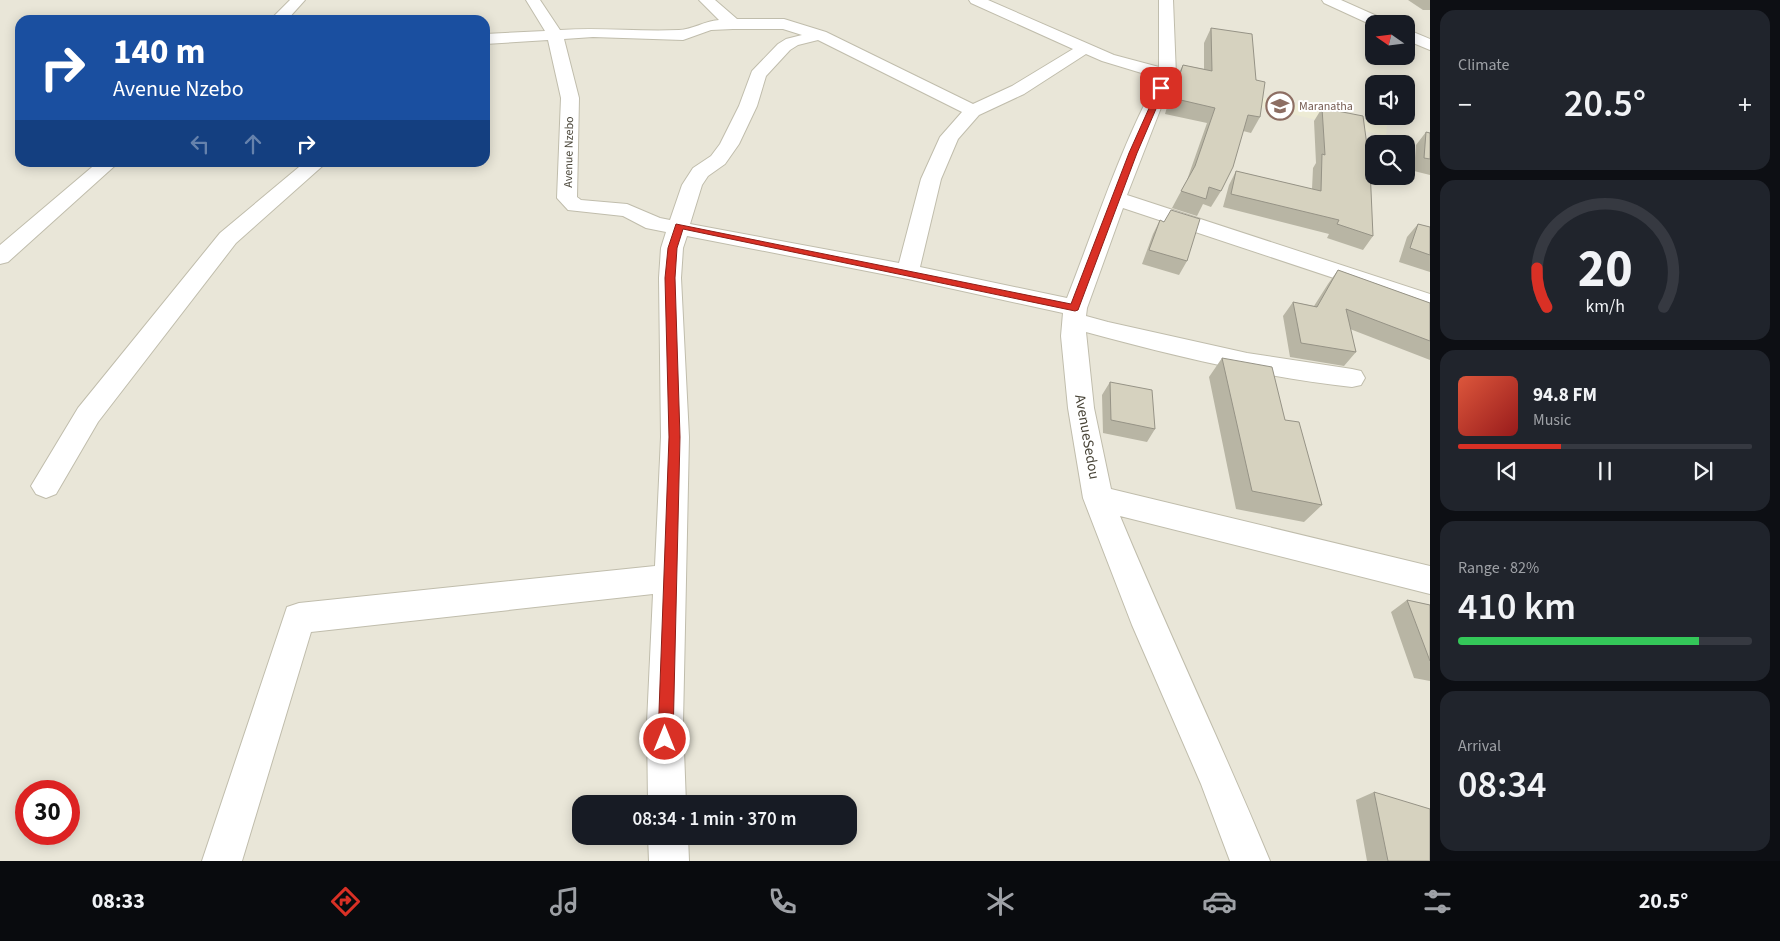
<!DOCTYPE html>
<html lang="en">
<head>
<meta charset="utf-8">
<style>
  body { margin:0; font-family:"Source Sans 3",sans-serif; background:#20242c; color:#f1f3f6; height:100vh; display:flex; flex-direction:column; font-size:19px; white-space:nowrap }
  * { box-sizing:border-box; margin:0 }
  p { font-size:16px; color:#9ea1a6 }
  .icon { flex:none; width:28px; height:28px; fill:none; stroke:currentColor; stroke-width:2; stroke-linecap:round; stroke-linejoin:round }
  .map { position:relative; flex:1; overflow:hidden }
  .side { display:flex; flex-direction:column; gap:10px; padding:10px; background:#0d0f14; width:350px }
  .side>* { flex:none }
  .top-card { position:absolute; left:15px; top:15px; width:475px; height:152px; border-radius:15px; box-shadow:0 2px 12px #0003; background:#1a4fa0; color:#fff; overflow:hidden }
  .needle { width:32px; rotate:284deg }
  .tools { position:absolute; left:1365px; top:15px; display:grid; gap:10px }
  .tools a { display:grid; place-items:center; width:50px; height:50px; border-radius:10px; background:#171b24; box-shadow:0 2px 12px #0003; font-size:25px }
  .speed { position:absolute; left:15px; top:780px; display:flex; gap:10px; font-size:25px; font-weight:700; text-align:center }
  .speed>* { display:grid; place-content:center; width:65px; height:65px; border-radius:50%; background:#171b24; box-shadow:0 2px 12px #0003; line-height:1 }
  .speed .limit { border:8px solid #d22; background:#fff; color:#111 }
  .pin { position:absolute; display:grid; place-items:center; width:42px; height:42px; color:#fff; margin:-21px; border-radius:10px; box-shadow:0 2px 8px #0006 }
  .me { position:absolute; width:55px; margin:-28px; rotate:0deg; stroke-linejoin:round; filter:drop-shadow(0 0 4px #0008) }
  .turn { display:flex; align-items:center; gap:18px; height:105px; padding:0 15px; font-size:22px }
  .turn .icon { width:65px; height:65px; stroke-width:2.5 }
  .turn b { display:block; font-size:35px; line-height:42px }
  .lanes { display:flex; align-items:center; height:48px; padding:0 15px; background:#0003; justify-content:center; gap:25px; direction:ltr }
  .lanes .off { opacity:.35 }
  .big { font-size:38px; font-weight:600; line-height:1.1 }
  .side .card { flex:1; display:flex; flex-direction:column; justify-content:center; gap:8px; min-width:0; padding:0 18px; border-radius:15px; background:#20242c }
  .side .dial { align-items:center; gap:0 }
  .dial svg { height:130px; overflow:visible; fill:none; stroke:#363941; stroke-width:7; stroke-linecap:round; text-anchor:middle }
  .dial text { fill:#f1f3f6; stroke:none }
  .song { display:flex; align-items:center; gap:15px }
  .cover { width:60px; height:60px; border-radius:8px; background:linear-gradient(135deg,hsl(10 70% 55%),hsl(0 70% 35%)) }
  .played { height:5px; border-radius:2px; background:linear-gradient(90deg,#d93025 35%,#363941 35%) }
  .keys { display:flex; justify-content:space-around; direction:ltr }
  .heat { display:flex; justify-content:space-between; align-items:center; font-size:28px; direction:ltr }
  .charge { height:8px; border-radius:4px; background:linear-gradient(90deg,#34c759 82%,#363941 0) }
  .trip { position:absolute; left:572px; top:795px; width:285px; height:50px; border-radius:15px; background:#171b24; box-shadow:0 2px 12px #0003; font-weight:600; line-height:50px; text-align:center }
  .tab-bar { display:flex; height:80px; justify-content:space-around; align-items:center; background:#090b0e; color:#9ea1a6 }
  .tab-bar .icon { width:35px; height:35px }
  .tab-bar .on { color:#d93025 }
  .tab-bar b { font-size:22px; color:#f1f3f6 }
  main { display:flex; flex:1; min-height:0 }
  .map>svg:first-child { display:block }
</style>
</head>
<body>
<main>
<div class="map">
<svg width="1430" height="861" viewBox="0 0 1430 861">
  <rect width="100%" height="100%" fill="#f5f3ea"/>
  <!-- residential -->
  <path fill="#e9e6d8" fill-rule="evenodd" d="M 0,0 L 1430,0 L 1430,861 L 0,861 ZM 20,20 L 485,20 L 485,162 L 20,162 ZM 1374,24 L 1406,24 L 1406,56 L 1374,56 ZM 1374,84 L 1406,84 L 1406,116 L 1374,116 ZM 1374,144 L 1406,144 L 1406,176 L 1374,176 ZM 26,791 L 69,791 L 69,834 L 26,834 ZM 581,804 L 849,804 L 849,836 L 581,836 Z"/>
  <!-- education -->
  <path fill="#edebd4" d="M 1209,86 L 1387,125 L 1386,136 L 1205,94 Z"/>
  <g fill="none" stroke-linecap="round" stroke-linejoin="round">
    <!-- minor casing -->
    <g stroke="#c0bdac" stroke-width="2">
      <path id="minor" d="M 290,0 L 305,0 L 287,20 L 270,20 Z
        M 526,0 L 540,0 L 560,30 C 601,27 639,32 679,30 C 692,30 704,21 719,20 L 699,0 L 715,0 L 737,19 L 784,19 L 826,32 L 973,104 L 1012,86 L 1073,49 L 971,3 L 969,0 L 988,0 L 1114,55 L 1159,67 L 1159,0 L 1173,0 L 1176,75 L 1164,100 L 1127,195 L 1430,294 L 1430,310 L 1123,208 L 1087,308 L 1086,316 L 1108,322 L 1247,353 L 1352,369 L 1361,371 L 1365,378 L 1361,385 L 1352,387 C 1261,377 1174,356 1086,332 L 1094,408 L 1111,489 L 1430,566 L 1430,594 L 1120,516 C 1168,632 1222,745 1270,861 L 1230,861 L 1201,784 L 1132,625 L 1083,498 L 1068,408 L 1061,336 L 1063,313 L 908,279 L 687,236 L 683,248 L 681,278 L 689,437 L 683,723 L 686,804 L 648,804 L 647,723 L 653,594 L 311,632 L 242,861 L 202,861 L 287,607 L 299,603 L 655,566 L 661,437 L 659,278 L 661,248 L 666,232 L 646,228 L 623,216 L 568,210 L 557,198 L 561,98 L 548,40 L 485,44 L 485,34 L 545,31 ZM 733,29 L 783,29 L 802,35 L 786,39 L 778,44 L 752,71 L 739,106 L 720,144 L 711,156 L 693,168 L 682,185 L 670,220 L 660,218 L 627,204 L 581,200 L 577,197 L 579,98 L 564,39 L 593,37 L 683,40 L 711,30 ZM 818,40 L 962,112 L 940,137 L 921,179 L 899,263 L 690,224 L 702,185 L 708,176 L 725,164 L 739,144 L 757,106 L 766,76 L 790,50 L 798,45 ZM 1086,54 L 1102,61 L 1158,78 C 1120,148 1096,224 1067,298 L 920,267 L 941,179 L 958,139 L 979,115 L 1024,94 Z
        M 1322,0 L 1341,0 L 1388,21 L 1391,24 L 1374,24 L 1374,26 L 1324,3 Z
        M 1406,29 L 1430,39 L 1430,50 L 1406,40 Z
        M 98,162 L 119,162 L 8,262 L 0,264 L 0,245 Z
        M 305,162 L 327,162 L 236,243 L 98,422 L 56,494 L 46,498 L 36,494 L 31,486 L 78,408 L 220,233 Z
        M 648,836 L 688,836 L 689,861 L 649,861 Z"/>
    </g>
    <!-- minor -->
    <use href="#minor" fill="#fff" fill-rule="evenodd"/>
  </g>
  <!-- wall -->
  <path fill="#b8b5a4" d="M 1408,0 L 1430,0 L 1430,10 L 1423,10 Z
    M 1211,28 L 1256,80 L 1260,117 L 1251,133 L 1243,131 L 1221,191 L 1211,207 L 1203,204 L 1197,216 L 1172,208 L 1187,180 L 1207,123 L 1165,114 L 1175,80 L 1183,65 L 1204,69 L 1204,43 Z
    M 1322,108 L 1373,236 L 1363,250 L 1327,238 L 1329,234 L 1223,207 L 1229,185 L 1236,171 L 1312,189 L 1313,168 L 1316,163 L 1314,121 Z
    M 1426,132 L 1430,133 L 1430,175 L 1414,171 L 1416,145 Z
    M 1160,220 L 1187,261 L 1179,275 L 1142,264 L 1153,234 Z
    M 1418,224 L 1430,227 L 1430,272 L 1399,262 L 1407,237 Z
    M 1338,270 L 1430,303 L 1430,360 L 1350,329 L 1356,352 L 1344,366 L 1290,357 L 1283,316 L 1293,302 L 1314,306 L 1328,284 Z
    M 1222,358 L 1285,420 L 1322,505 L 1304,522 L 1236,509 L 1209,377 Z
    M 1110,382 L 1155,429 L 1147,442 L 1103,433 L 1102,395 Z
    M 1407,600 L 1430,605 L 1430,681 L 1414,678 L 1391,612 Z
    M 1374,792 L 1430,861 L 1367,861 L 1356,800 Z"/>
  <!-- building -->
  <path fill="#d6d2bf" stroke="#969386" d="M 1211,28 L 1252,34 L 1256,80 L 1265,82 L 1260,117 L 1248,115 L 1233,167 L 1221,191 L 1209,187 L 1206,199 L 1181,191 L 1195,166 L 1215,108 L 1172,98 L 1183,65 L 1212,71 Z
    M 1322,108 L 1363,116 L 1370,168 L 1373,236 L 1337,224 L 1339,220 L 1231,194 L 1236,171 L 1321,191 L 1322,154 L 1325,155 Z
    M 1426,132 L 1430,133 L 1430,159 L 1424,158 Z
    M 1171,210 L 1200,219 L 1187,261 L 1149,250 L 1160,220 L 1164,222 Z
    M 1418,224 L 1430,227 L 1430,255 L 1410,248 Z
    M 1338,270 L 1430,303 L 1430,341 L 1346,309 L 1356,352 L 1301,343 L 1293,302 L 1317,307 Z
    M 1222,358 L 1272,367 L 1285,420 L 1299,422 L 1322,505 L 1252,491 Z
    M 1110,382 L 1152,390 L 1155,429 L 1111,420 Z
    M 1407,600 L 1430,605 L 1430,661 Z
    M 1374,792 L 1430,809 L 1430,861 L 1388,861 Z"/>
  <!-- route -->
  <path fill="#d93025" stroke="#8d1f18" d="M 1161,85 L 1165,88 L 1137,153 L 1078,310 L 1075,311 L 683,229 L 677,248 L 675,278 L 680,437 L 673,739 L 671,745 L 665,747 L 660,745 L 658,739 L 669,437 L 665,278 L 668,248 L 676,224 L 1071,304 L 1129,153 L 1158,88 Z"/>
  <!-- icons -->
  <defs>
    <g id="school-ring" transform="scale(1.4375)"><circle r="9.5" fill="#fff" stroke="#8d6e63" stroke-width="1.5"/><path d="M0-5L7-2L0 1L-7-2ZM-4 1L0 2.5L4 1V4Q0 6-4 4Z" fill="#8d6e63"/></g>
  </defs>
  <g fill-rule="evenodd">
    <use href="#school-ring" x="1280" y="106"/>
  </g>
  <g text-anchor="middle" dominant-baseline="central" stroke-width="4" stroke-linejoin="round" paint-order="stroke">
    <!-- far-education labels -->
    <g font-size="12" fill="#785e54" stroke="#fff" text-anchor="start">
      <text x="1299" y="106">Maranatha</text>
    </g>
    <!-- far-street labels -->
    <g font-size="12" fill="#494538" stroke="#fff">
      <text transform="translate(569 152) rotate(-89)">Avenue Nzebo</text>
    </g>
    <!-- street labels -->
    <g font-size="15" fill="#494538" stroke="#fff">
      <text transform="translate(1087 437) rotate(80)">AvenueSedou</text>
    </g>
  </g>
</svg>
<div class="tools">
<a><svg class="needle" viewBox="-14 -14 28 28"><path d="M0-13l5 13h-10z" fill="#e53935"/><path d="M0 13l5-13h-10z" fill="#9ea1a6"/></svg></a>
<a><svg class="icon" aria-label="sound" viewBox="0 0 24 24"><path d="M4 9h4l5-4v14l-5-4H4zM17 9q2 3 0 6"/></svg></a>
<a><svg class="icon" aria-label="search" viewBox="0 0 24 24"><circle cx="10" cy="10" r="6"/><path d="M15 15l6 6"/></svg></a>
</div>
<div class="speed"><div class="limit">30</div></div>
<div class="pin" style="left:1161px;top:88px;background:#d93025"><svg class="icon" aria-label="arrive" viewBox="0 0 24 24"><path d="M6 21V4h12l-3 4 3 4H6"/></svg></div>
<svg class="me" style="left:665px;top:739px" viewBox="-20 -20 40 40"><circle r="17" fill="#d93025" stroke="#fff" stroke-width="3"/><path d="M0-11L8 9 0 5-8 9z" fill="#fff"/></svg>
<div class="trip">08:34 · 1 min · 370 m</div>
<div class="top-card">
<div class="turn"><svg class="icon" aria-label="right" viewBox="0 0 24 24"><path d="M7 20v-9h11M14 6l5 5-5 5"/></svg><div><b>140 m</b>Avenue Nzebo</div></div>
<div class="lanes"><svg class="icon off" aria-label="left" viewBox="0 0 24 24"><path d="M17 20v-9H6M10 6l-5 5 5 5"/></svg><svg class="icon off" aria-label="ahead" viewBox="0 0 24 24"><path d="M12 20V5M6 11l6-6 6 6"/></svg><svg class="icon" aria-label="right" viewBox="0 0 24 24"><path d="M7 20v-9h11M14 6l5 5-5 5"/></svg></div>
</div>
</div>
<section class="side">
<div class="card"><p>Climate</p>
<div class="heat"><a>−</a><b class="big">20.5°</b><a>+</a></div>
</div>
<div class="card dial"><svg viewBox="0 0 100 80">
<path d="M14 69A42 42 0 1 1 86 69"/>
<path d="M14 69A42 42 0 0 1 8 45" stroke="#d93025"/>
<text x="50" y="56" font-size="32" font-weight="700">20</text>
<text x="50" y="72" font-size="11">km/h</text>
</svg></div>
<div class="card">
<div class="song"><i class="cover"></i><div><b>94.8 FM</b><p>Music</p></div></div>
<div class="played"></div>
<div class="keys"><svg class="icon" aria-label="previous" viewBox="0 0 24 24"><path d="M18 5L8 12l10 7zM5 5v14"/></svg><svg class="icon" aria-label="pause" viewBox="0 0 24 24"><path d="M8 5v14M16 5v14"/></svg><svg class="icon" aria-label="next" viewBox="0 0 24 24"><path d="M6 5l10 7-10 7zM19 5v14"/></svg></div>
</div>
<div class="card"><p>Range · 82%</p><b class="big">410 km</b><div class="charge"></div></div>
<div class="card"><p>Arrival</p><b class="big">08:34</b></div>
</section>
</main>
<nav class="tab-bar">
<b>08:33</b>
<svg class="icon on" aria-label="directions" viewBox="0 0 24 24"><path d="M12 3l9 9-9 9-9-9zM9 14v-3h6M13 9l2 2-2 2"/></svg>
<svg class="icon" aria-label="music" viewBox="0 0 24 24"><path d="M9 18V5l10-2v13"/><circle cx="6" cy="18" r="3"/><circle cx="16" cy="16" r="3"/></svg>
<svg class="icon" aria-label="phone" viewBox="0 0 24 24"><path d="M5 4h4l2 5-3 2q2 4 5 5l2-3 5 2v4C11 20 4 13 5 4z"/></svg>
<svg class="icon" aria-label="climate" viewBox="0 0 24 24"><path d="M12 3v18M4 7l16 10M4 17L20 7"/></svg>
<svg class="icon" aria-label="car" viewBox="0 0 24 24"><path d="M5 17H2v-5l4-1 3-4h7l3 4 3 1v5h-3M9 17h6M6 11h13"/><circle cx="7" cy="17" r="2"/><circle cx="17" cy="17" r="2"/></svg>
<svg class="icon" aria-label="filters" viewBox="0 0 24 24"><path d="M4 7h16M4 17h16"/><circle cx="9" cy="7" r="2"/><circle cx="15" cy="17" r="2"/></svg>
<b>20.5°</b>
</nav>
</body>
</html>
